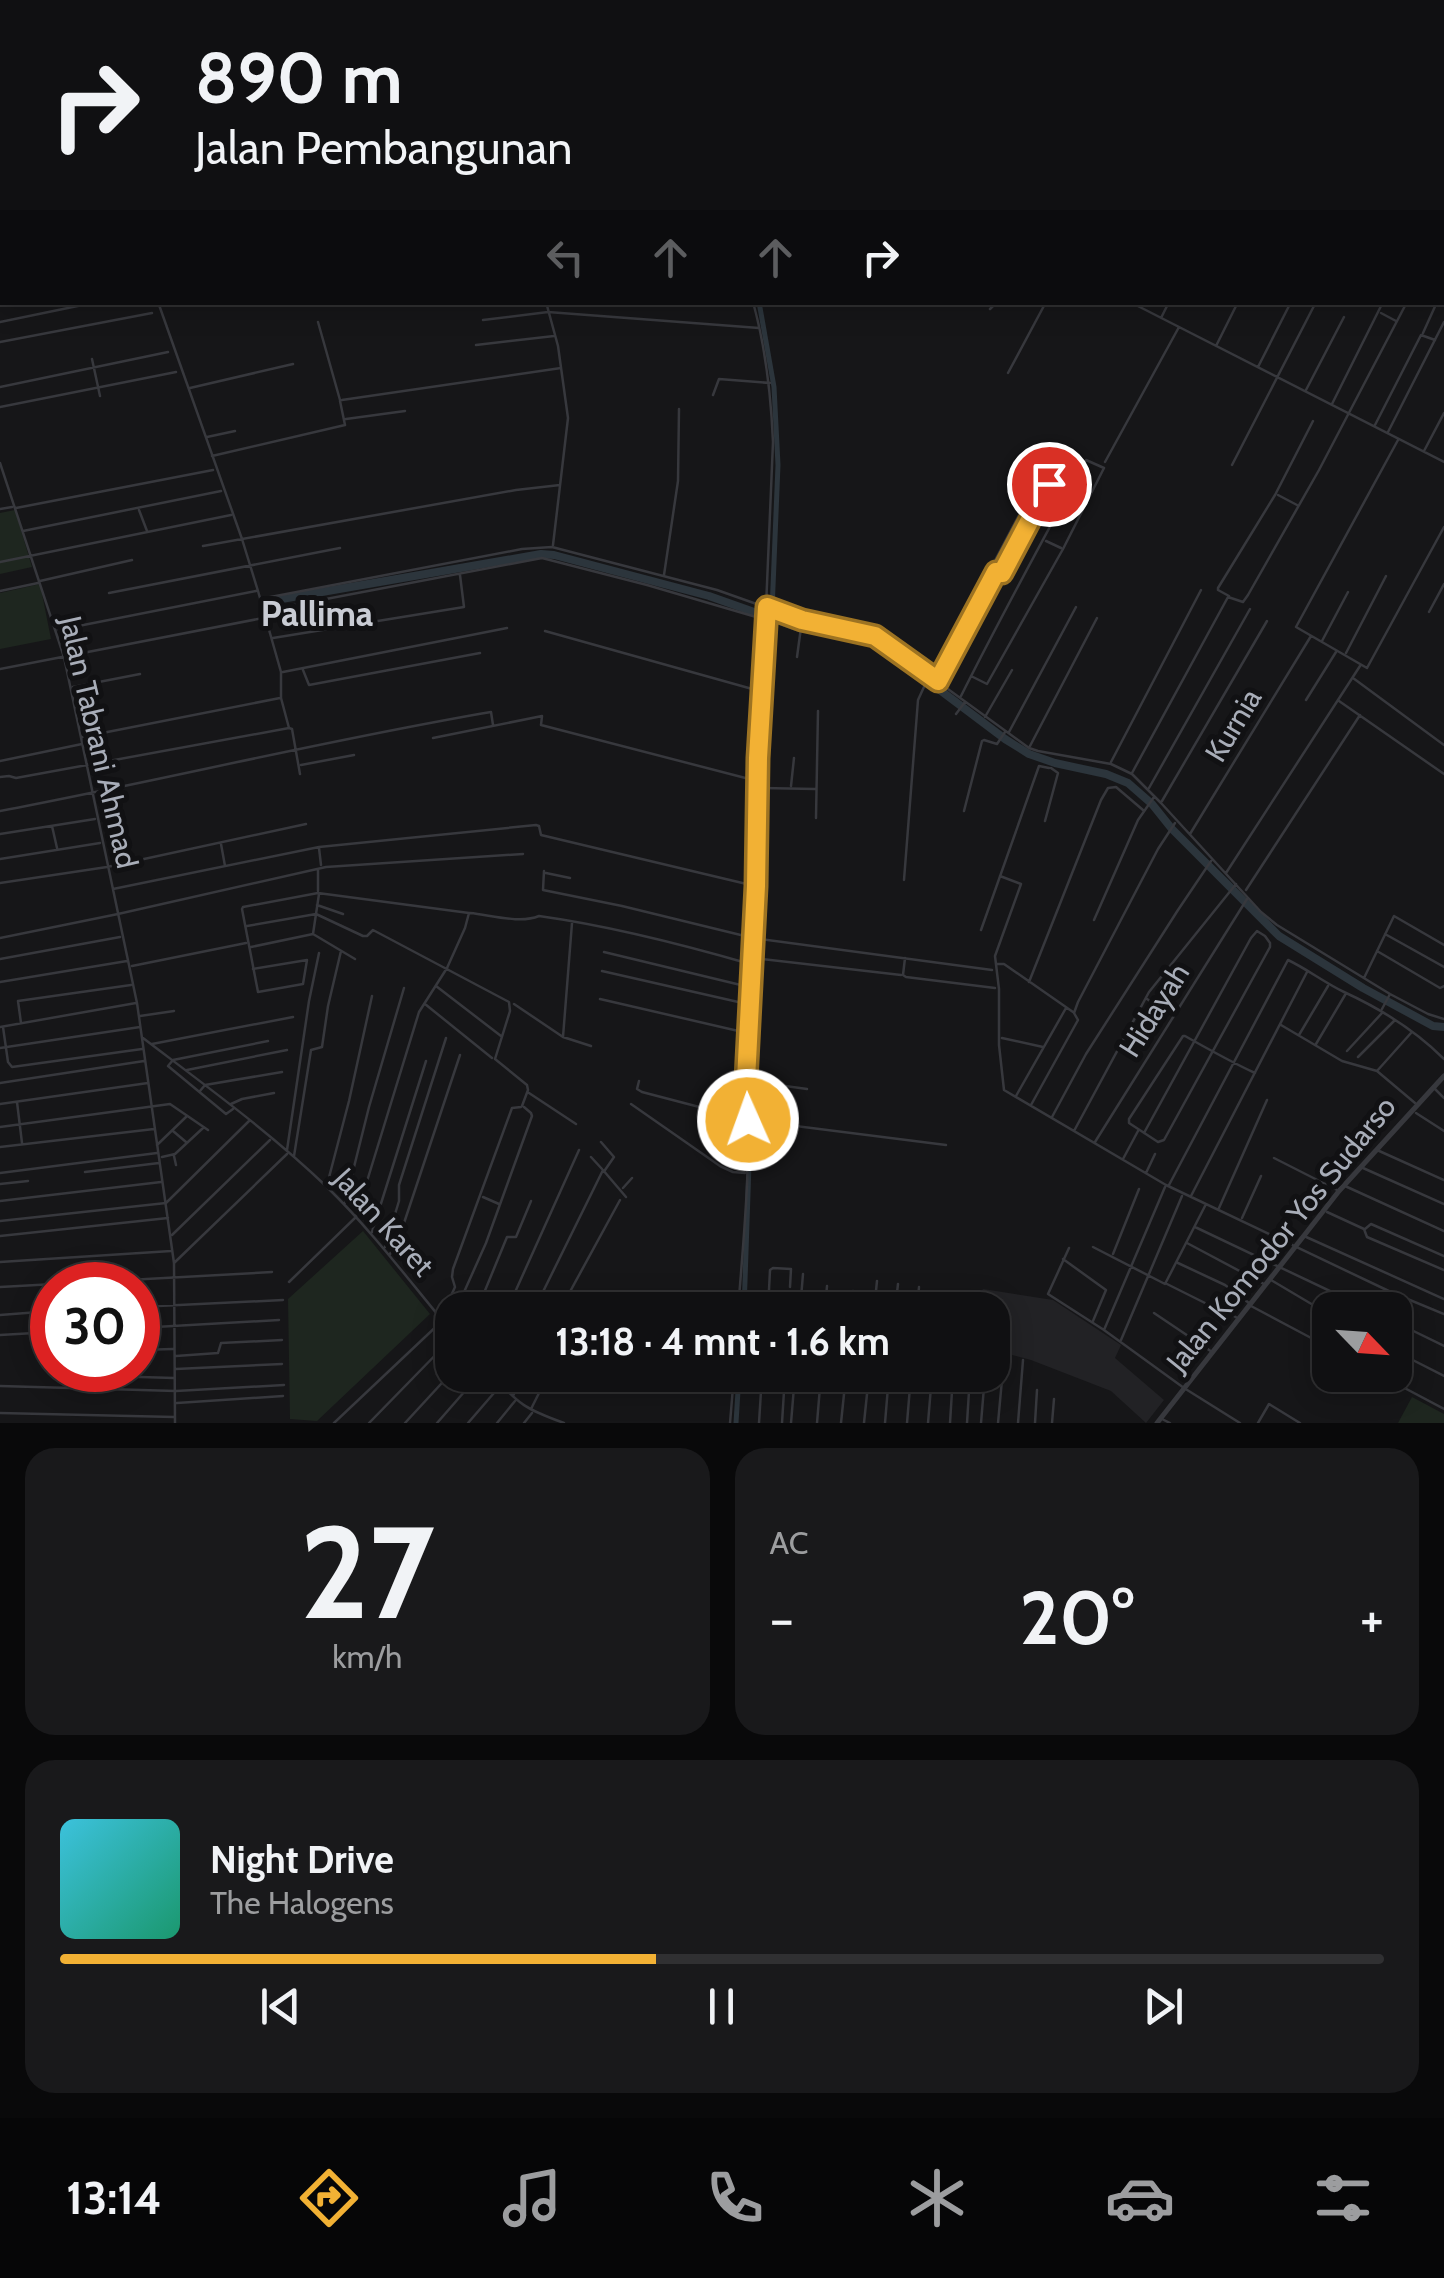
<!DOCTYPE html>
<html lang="id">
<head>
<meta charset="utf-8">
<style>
  body { margin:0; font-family:Cabin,sans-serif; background:#19191b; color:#f1f3f6; height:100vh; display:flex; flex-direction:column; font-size:38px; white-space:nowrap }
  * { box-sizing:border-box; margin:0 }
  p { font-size:32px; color:#9c9d9f }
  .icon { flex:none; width:55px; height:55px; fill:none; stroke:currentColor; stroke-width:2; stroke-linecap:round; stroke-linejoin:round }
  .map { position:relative; height:1423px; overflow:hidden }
  .sheet { display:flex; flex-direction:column; gap:25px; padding:25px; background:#09090a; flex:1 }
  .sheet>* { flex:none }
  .guide { position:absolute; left:0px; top:0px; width:1445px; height:305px; box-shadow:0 5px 25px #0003,0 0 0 2px #303032; background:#101012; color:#f1f3f6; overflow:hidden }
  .needle { width:65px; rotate:115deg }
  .controls { position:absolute; left:1312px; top:1292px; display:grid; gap:20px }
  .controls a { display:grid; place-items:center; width:100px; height:100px; border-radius:20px; background:#101012; box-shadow:0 5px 25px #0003,0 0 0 2px #303032; font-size:50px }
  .speed { position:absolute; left:30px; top:1262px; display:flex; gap:20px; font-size:50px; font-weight:700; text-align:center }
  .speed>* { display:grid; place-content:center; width:130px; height:130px; border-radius:50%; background:#101012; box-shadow:0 5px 25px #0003,0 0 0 2px #303032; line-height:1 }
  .speed .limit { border:15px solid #d22; background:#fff; color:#111 }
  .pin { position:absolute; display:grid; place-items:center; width:85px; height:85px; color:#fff; margin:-42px; border:5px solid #fff; border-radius:50%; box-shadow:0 2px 10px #0007 }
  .me { position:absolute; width:110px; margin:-55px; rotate:358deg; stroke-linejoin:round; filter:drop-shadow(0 0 8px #0008) }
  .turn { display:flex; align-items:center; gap:35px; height:210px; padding:0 30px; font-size:45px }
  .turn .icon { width:130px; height:130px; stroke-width:2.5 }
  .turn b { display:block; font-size:70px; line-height:85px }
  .lanes { display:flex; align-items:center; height:95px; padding:0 30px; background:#0003; justify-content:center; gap:50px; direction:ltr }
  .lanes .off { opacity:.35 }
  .big { font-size:75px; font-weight:700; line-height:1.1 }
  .sheet .card { flex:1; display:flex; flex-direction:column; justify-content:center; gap:15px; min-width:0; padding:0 35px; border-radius:30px; background:#19191b }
  .sheet .dial { align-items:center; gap:0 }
  .dial b { font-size:130px; line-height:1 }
  .song { display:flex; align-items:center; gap:30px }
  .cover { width:120px; height:120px; border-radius:15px; background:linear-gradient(135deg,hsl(190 70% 55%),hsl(160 70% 35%)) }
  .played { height:10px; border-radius:5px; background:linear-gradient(90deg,#f2b134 45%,#303032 45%) }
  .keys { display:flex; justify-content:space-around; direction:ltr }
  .heat { display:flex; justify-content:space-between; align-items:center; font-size:55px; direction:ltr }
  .sheet .tiles { flex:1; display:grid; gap:25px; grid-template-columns:1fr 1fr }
  .card:last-child { grid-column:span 2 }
  .trip { position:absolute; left:435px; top:1292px; width:575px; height:100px; border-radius:30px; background:#101012; box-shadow:0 5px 25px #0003,0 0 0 2px #303032; font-weight:700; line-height:100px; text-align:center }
  .tab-bar { display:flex; height:160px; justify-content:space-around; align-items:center; background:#060607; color:#9c9d9f }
  .tab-bar .icon { width:70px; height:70px }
  .tab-bar .active { color:#f2b134 }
  .tab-bar b { font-size:45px; color:#f1f3f6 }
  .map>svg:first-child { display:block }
</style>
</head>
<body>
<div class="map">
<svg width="1444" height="1423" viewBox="0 0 1444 1423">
  <rect width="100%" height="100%" fill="#161618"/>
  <!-- built -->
  <path fill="#222225" d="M 983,1289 L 1053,1300 L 1121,1345 L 1115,1358 L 1164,1400 L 1146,1423 L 1111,1391 L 1031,1360 L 993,1350 L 992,1310 L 978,1310 L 980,1293 Z"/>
  <!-- green -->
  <path fill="#1e261f" d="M 15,510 L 32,567 L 0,574 L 0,513 Z
    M 40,584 L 51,639 L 0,649 L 0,593 Z
    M 363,1231 L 430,1314 L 317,1421 L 290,1419 L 288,1299 Z
    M 1412,1397 L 1444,1414 L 1444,1423 L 1398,1423 Z"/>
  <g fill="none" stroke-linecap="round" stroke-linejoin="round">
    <!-- canal -->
    <path stroke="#2c353c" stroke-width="5" d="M 744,1310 L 763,758 L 772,611 L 778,465 L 774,387 L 759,302
      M 736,1423 L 739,1375"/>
    <!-- river -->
    <path stroke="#2c353c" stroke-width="8" d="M 270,601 L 541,554 L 554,555 L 709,596 L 799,628 L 851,636 L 874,643 L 888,651 L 1005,739 L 1029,754 L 1055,763 L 1106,774 L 1128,783 L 1152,804 L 1172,829 L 1279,936 L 1363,988 L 1433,1026 L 1444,1027"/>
    <!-- minor -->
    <path stroke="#37383d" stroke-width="2.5" d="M 171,0 L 172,2
      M 606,0 L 607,2
      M 36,2 L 50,0
      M 183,2 L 208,0
      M 1247,2 L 1248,0
      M 0,10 L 2,9
      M 1442,65 L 1444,63
      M 1442,119 L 1444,116
      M 0,171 L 2,171
      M 1442,231 L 1444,229
      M 0,236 L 2,235
      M 0,256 L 2,256
      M 0,278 L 2,278
      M 1442,290 L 1444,287
      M 0,299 L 2,299
      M 158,302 L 242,539 L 258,591 L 281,672 L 281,698 L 289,728
      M 546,302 L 558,346 L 568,418 L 553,545
      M 1130,302 L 1444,462
      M 990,309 L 997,302
      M 1381,313 L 1396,321
      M 1161,318 L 1169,302
      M 483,320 L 548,312 L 759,328
      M 0,322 L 97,302
      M 318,322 L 340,400
      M 1423,333 L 1437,302
      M 0,342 L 152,313
      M 476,345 L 554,336
      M 1216,346 L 1238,302
      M 92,359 L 100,396
      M 1258,367 L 1291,302
      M 1008,373 L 1046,302
      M 0,387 L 168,352
      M 190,388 L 293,364
      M 1306,390 L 1344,317
      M 713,395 L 719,379 L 770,383
      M 1332,404 L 1383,302
      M 0,407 L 176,372
      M 346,419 L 405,411
      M 1375,425 L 1421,335 L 1435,340
      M 1388,432 L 1444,322
      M 207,437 L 235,431
      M 1398,440 L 1296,627 L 1367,668 L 1444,527
      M 1424,451 L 1444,413
      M 212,456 L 345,425 L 340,401 L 342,400 L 561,368
      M 1105,462 L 1179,327
      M 0,463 L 64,657 L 137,1003 L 174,1263 L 175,1423
      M 1232,465 L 1316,302
      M 1278,495 L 1297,505
      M 16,508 L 213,470
      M 0,509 L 12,507
      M 139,510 L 147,531
      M 23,531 L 221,491
      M 1046,541 L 1061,548
      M 203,546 L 516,490 L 560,485
      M 0,562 L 231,515
      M 664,575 L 678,481 L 679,409
      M 40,581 L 132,560
      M 0,591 L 38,583
      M 109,593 L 340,548
      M 1229,596 L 1218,590 L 1218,588 L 1275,495 L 1313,421
      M 260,599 L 522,549 L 552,547 L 717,590 L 802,620 L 875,636 L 1029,748 L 1038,751 L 1111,764 L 1132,774 L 1161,803 L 1261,912 L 1277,925 L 1390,994 L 1428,1014 L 1444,1019
      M 263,611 L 542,558 L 647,585 L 763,619
      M 1429,612 L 1444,584
      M 58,630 L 256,591
      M 545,631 L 763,692
      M 273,638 L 464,607 L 460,575
      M 1322,641 L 1348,592
      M 1346,653 L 1386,576
      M 797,657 L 802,620
      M 0,669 L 263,618
      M 303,670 L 309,685 L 480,653
      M 283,672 L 507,628
      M 1353,678 L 1444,745
      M 938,681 L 997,572 L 1002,573 L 1065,451 L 1056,447 L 1054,449 L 991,568 L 997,572
      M 73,687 L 140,674
      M 961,696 C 1001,616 1044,538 1086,460 L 1104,468 L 1063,549 L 987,684 L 971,676
      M 1306,700 L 1336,652
      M 1339,701 L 1444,774
      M 956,714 L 965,702
      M 985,717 L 1012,670
      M 1009,732 L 1076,607
      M 82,737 L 280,698
      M 433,738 L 542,716 L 541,725 L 757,781
      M 1030,746 L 1097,618
      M 0,761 L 82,744
      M 1111,762 L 1201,590
      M 301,765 L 354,755
      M 1132,773 L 1228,597 L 1243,602 L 1248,595 L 1319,470 L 1407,302
      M 0,777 L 9,776 L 16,778 L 289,728 L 292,729 L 300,774
      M 791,786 L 794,758
      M 759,788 L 815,789
      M 1149,788 L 1250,609
      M 1162,801 L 1267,621
      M 0,811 C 164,780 326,740 491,712 L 493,725
      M 964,811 L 982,741 L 984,740 L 997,744 L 1005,732
      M 816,818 L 818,711
      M 1045,821 L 1058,773 L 1051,768
      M 52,826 L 57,848
      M 0,834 L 95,819
      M 1190,834 L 1311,636
      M 221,844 L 225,866
      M 319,848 L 321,865
      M 0,859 L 100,843
      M 318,870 L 318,891
      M 544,871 L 543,890 L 622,906 L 753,938 L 992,970
      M 546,873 L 570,878
      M 1226,873 L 1360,666
      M 1000,876 L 1021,884 L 995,956 L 999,989 L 999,1045 L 1004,1090 L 1166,1185 L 1393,1293 L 1444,1314
      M 904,880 L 918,700 L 929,676
      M 0,883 L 107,867 L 306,824
      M 113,889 L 319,847 L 536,825 L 539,826 L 541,835 L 755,886
      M 1246,890 L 1360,715
      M 319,894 L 316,914 L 363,936 L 367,936 L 373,930 L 509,1002 L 510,1011 L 495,1059 L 527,1085 L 528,1090 L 522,1106
      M 317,905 L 343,914
      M 470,913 C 491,915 520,924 539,916 C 611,926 681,944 750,964
      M 1094,920 L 1138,820 L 1154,797
      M 247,926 L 316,914 L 313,934
      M 981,930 L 1039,766 L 1049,768
      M 1385,934 L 1444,967
      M 0,938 L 118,914 L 326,867 L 523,854
      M 251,947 L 313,934 L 355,959
      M 1377,951 L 1440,988 L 1444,986
      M 604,952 L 749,987
      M 754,958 L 901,975
      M 905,958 L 903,975 L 906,977 L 995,988
      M 0,959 L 120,937
      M 997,964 L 1004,964 L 1073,1012
      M 132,966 L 246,943
      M 253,969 L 307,960 L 303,984 L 258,992 L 242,909 L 243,907 L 318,893 L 469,913 L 465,928 L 447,968 L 419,1012 L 356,1217 L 289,1282
      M 602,971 L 747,1004
      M 1364,978 L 1394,916 L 1444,945
      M 0,982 L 127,961
      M 1029,982 L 1101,800 L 1108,788 L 1116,787 L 1143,810
      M 436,986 L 501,1036
      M 600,999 L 747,1033
      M 1147,999 L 1156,1005
      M 425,1004 L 492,1058
      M 514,1004 L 563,1037 L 591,1046
      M 1382,1009 L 1390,994
      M 140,1016 L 174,1011
      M 21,1023 L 18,1001 L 131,985
      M 1281,1025 L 1342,1061 L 1377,1071 L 1415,1103
      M 0,1027 L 136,1003
      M 3,1027 L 8,1062 L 12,1067 L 142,1049
      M 1299,1035 L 1328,986
      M 563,1037 L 572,923
      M 143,1038 C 206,1086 271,1133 327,1187 C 373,1232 411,1283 452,1332
      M 1002,1038 L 1043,1047
      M 152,1044 L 293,1017
      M 1316,1044 L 1345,995
      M 0,1048 L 140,1027
      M 1347,1051 L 1382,1013
      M 1358,1057 L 1394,1021
      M 187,1070 L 287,1050
      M 1377,1071 L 1411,1033
      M 639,1081 L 637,1089 L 642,1092 L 749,1120 L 946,1145
      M 749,1081 L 807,1089
      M 0,1083 L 144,1061
      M 1434,1088 L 1444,1098
      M 200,1091 L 205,1085 L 282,1072
      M 529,1093 L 576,1124
      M 1016,1096 L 1066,1008
      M 17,1102 L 22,1143
      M 0,1104 L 148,1083
      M 231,1104 L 242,1099 L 274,1093
      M 631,1104 L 720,1166 L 733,1172 L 745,1173
      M 1031,1105 L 1078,1020 L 1074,1013 L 1078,1002 L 1158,849 L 1175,823
      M 233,1109 L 226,1114 L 168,1066 L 173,1060 L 268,1041
      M 1416,1113 L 1444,1131
      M 1052,1117 L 1086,1054 L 1178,910 L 1211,861
      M 0,1127 L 170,1104 L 208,1130
      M 173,1131 L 186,1142
      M 1074,1131 L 1149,992 L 1236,884
      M 1144,1133 L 1251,938 L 1257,931 L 1265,936 L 1270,943 L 1270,947 L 1164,1140 L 1158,1142 L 1129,1123 L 1129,1119 L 1183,1036 L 1185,1036 C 1208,1049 1231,1062 1255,1073
      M 601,1142 L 614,1157 L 605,1170
      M 1095,1142 L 1247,899
      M 157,1145 L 187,1116
      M 0,1147 L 154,1129
      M 287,1150 L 309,1001 L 319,953
      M 1377,1150 L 1444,1180
      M 174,1156 L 176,1165
      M 294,1156 L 311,1050 L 322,1047 L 328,1006 L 341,951
      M 162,1157 L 175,1154 L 203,1128
      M 591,1157 L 602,1169
      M 1274,1158 L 1339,1191
      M 1123,1159 L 1138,1131
      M 1363,1168 L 1444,1204
      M 85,1172 L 159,1163
      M 0,1173 L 157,1153
      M 1146,1173 L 1155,1154
      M 0,1184 L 28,1181
      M 327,1185 L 349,1101 L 372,996
      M 1169,1185 L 1288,960 C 1307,969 1325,983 1344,992 C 1381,1009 1415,1030 1444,1059
      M 1345,1186 L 1444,1231
      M 623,1188 L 632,1178
      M 1191,1196 L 1307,972
      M 483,1197 L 499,1204
      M 0,1201 L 161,1182
      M 345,1203 L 369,1107 L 404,988
      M 1219,1208 L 1267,1100
      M 1327,1212 L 1364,1229 L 1367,1237 L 1444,1270
      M 1242,1218 L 1261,1176
      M 0,1221 L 166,1203 L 249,1121
      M 1195,1227 L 1370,1310
      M 1365,1229 L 1371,1224 L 1444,1256
      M 372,1232 L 426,1061
      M 172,1235 L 270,1140
      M 0,1236 L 168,1218
      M 1304,1236 L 1444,1299
      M 1187,1243 L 1264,1284
      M 385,1247 L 399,1201 L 399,1185 L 446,1038
      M 1093,1247 L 1165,1284 L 1205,1206
      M 1069,1248 L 1048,1294 L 1104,1330 L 1184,1388 L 1240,1423
      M 390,1254 L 398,1241 L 460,1055
      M 1113,1254 L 1139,1189
      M 1063,1259 L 1106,1290 L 1093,1321
      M 0,1262 L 171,1251
      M 174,1263 L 287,1154
      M 1178,1263 L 1225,1285 L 1249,1303
      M 1271,1280 L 1330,1315
      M 1167,1284 L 1207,1304 L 1213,1304 L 1239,1319
      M 0,1287 L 272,1272
      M 1251,1306 L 1330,1348
      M 138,1307 L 283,1300
      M 456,1310 L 486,1243 L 532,1116 L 531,1113 L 524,1107
      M 477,1310 L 507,1237 L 516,1237 L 531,1201
      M 507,1310 L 579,1150
      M 534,1310 L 603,1170 L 626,1197
      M 560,1310 L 620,1200
      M 584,1310 L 584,1309
      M 738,1310 C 744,1234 752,1156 746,1081 L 773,442 C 771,394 766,349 753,302
      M 768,1310 L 770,1270 L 773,1268 L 791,1269 L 790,1287
      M 790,1310 L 791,1296
      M 800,1310 L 803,1274
      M 825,1310 L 827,1286
      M 852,1310 L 853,1291
      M 874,1310 L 877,1281
      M 895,1310 L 898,1284
      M 917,1310 L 919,1287
      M 938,1310 L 938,1302 L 943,1298 L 958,1300 L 958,1310
      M 1154,1313 L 1212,1352
      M 0,1315 L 52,1311
      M 442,1316 L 455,1287 L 452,1277 L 453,1269 L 512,1108 L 521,1107
      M 1395,1322 L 1444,1346
      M 138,1328 L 279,1320
      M 1104,1330 L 1165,1187
      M 0,1335 L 52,1332
      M 1121,1340 L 1182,1196
      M 138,1350 L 173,1349
      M 1395,1351 L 1444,1376
      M 176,1356 L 218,1353 L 221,1343 L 282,1340
      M 176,1369 L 282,1364
      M 72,1375 L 174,1378
      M 493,1375 C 518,1405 528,1410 564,1423
      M 858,1375 L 911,1380
      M 1380,1375 L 1444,1409
      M 0,1386 L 176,1391 L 284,1385
      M 513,1396 L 523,1375
      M 177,1403 L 283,1396
      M 531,1409 L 548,1375
      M 0,1413 L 174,1417
      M 1162,1419 L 1170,1423
      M 334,1423 L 442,1321
      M 369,1423 L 452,1338
      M 405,1423 L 452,1372
      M 437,1423 L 479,1375
      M 468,1423 L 500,1386
      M 497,1423 L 515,1401
      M 524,1423 L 532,1413
      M 730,1423 L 734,1375
      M 759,1423 L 762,1375
      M 782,1423 L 785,1375
      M 791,1423 L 795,1375
      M 817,1423 L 821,1375
      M 841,1423 L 846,1375
      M 864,1423 L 869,1375
      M 885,1423 L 889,1375
      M 907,1423 L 911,1375
      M 928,1423 L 932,1375
      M 950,1423 L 953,1375
      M 967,1423 L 970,1375
      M 981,1423 L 985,1375
      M 998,1423 L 1004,1358
      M 1018,1423 L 1023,1360
      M 1035,1423 L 1037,1390
      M 1052,1423 L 1054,1399
      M 1258,1423 L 1269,1404 L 1300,1423"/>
    <!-- tertiary -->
    <path stroke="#37383d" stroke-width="5" d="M 1157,1423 L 1339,1191 L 1444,1076"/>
  </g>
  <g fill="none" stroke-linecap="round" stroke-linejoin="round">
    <!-- route casing -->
    <g stroke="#9d7322" stroke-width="25">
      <path id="route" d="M 748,1120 L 746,1080 L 756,886 L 758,758 L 767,607 L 802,620 L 875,636 L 938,681 L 996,572 L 1002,573 L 1049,484"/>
    </g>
    <!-- route -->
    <use href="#route" stroke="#f2b134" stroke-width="18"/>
  </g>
  <g text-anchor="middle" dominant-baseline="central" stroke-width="10" stroke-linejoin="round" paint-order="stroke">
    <!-- street labels -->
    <g font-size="30" fill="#a8adb8" stroke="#111113">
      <text transform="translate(1233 725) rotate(-59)">Kurnia</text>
      <text transform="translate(99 742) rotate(77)">Jalan Tabrani Ahmad</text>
      <text transform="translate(1154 1010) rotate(-58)">Hidayah</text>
      <text transform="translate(384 1222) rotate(48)">Jalan Karet</text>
      <text transform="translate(1281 1234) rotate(-51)">Jalan Komodor Yos Sudarso</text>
    </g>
    <!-- quarter labels -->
    <g font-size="35" font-weight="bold" fill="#c9ccd4" stroke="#111113">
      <text x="317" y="613">Pallima</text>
    </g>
  </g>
</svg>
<div class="controls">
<a><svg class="needle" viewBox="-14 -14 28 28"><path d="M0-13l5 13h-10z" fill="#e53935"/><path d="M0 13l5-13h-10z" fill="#9c9d9f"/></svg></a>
</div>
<div class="speed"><div class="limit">30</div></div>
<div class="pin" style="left:1049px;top:484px;background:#d93025"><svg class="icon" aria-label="arrive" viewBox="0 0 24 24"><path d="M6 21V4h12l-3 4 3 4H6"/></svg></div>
<svg class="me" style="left:748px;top:1120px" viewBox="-20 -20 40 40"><circle r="17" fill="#f2b134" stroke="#fff" stroke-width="3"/><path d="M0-11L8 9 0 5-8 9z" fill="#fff"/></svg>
<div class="trip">13:18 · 4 mnt · 1.6 km</div>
<div class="guide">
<div class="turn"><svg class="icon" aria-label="right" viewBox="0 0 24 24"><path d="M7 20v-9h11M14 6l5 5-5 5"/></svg><div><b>890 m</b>Jalan Pembangunan</div></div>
<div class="lanes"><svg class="icon off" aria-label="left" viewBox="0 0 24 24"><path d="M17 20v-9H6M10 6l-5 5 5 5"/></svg><svg class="icon off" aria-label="ahead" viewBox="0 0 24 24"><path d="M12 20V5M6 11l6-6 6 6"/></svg><svg class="icon off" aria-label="ahead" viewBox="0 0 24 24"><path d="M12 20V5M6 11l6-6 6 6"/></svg><svg class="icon" aria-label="right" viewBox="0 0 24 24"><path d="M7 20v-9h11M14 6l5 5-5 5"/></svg></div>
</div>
</div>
<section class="sheet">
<div class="tiles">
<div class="card dial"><b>27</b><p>km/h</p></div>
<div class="card"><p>AC</p>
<div class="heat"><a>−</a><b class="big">20°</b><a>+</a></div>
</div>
<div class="card">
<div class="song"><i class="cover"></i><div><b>Night Drive</b><p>The Halogens</p></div></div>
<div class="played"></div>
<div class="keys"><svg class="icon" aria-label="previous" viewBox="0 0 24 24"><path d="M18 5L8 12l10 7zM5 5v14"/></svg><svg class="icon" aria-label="pause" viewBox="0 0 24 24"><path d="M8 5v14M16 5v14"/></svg><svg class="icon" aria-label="next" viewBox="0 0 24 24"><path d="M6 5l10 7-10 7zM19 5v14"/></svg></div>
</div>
</div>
</section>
<nav class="tab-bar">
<b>13:14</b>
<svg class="icon active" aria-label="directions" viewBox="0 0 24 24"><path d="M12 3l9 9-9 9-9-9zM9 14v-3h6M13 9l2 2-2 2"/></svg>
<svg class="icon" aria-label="music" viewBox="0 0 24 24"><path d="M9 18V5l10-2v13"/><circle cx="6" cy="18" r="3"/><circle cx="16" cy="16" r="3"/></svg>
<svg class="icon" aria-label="phone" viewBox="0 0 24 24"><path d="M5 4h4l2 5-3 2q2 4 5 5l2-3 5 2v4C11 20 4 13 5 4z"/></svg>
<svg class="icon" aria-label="climate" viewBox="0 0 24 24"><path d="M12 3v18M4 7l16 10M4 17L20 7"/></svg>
<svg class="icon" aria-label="car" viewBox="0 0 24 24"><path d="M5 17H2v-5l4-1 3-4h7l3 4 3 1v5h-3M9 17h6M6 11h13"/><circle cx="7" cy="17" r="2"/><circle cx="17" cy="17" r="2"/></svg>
<svg class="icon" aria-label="filters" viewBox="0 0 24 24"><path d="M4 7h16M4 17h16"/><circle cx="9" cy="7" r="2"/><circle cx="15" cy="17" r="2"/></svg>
</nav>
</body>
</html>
